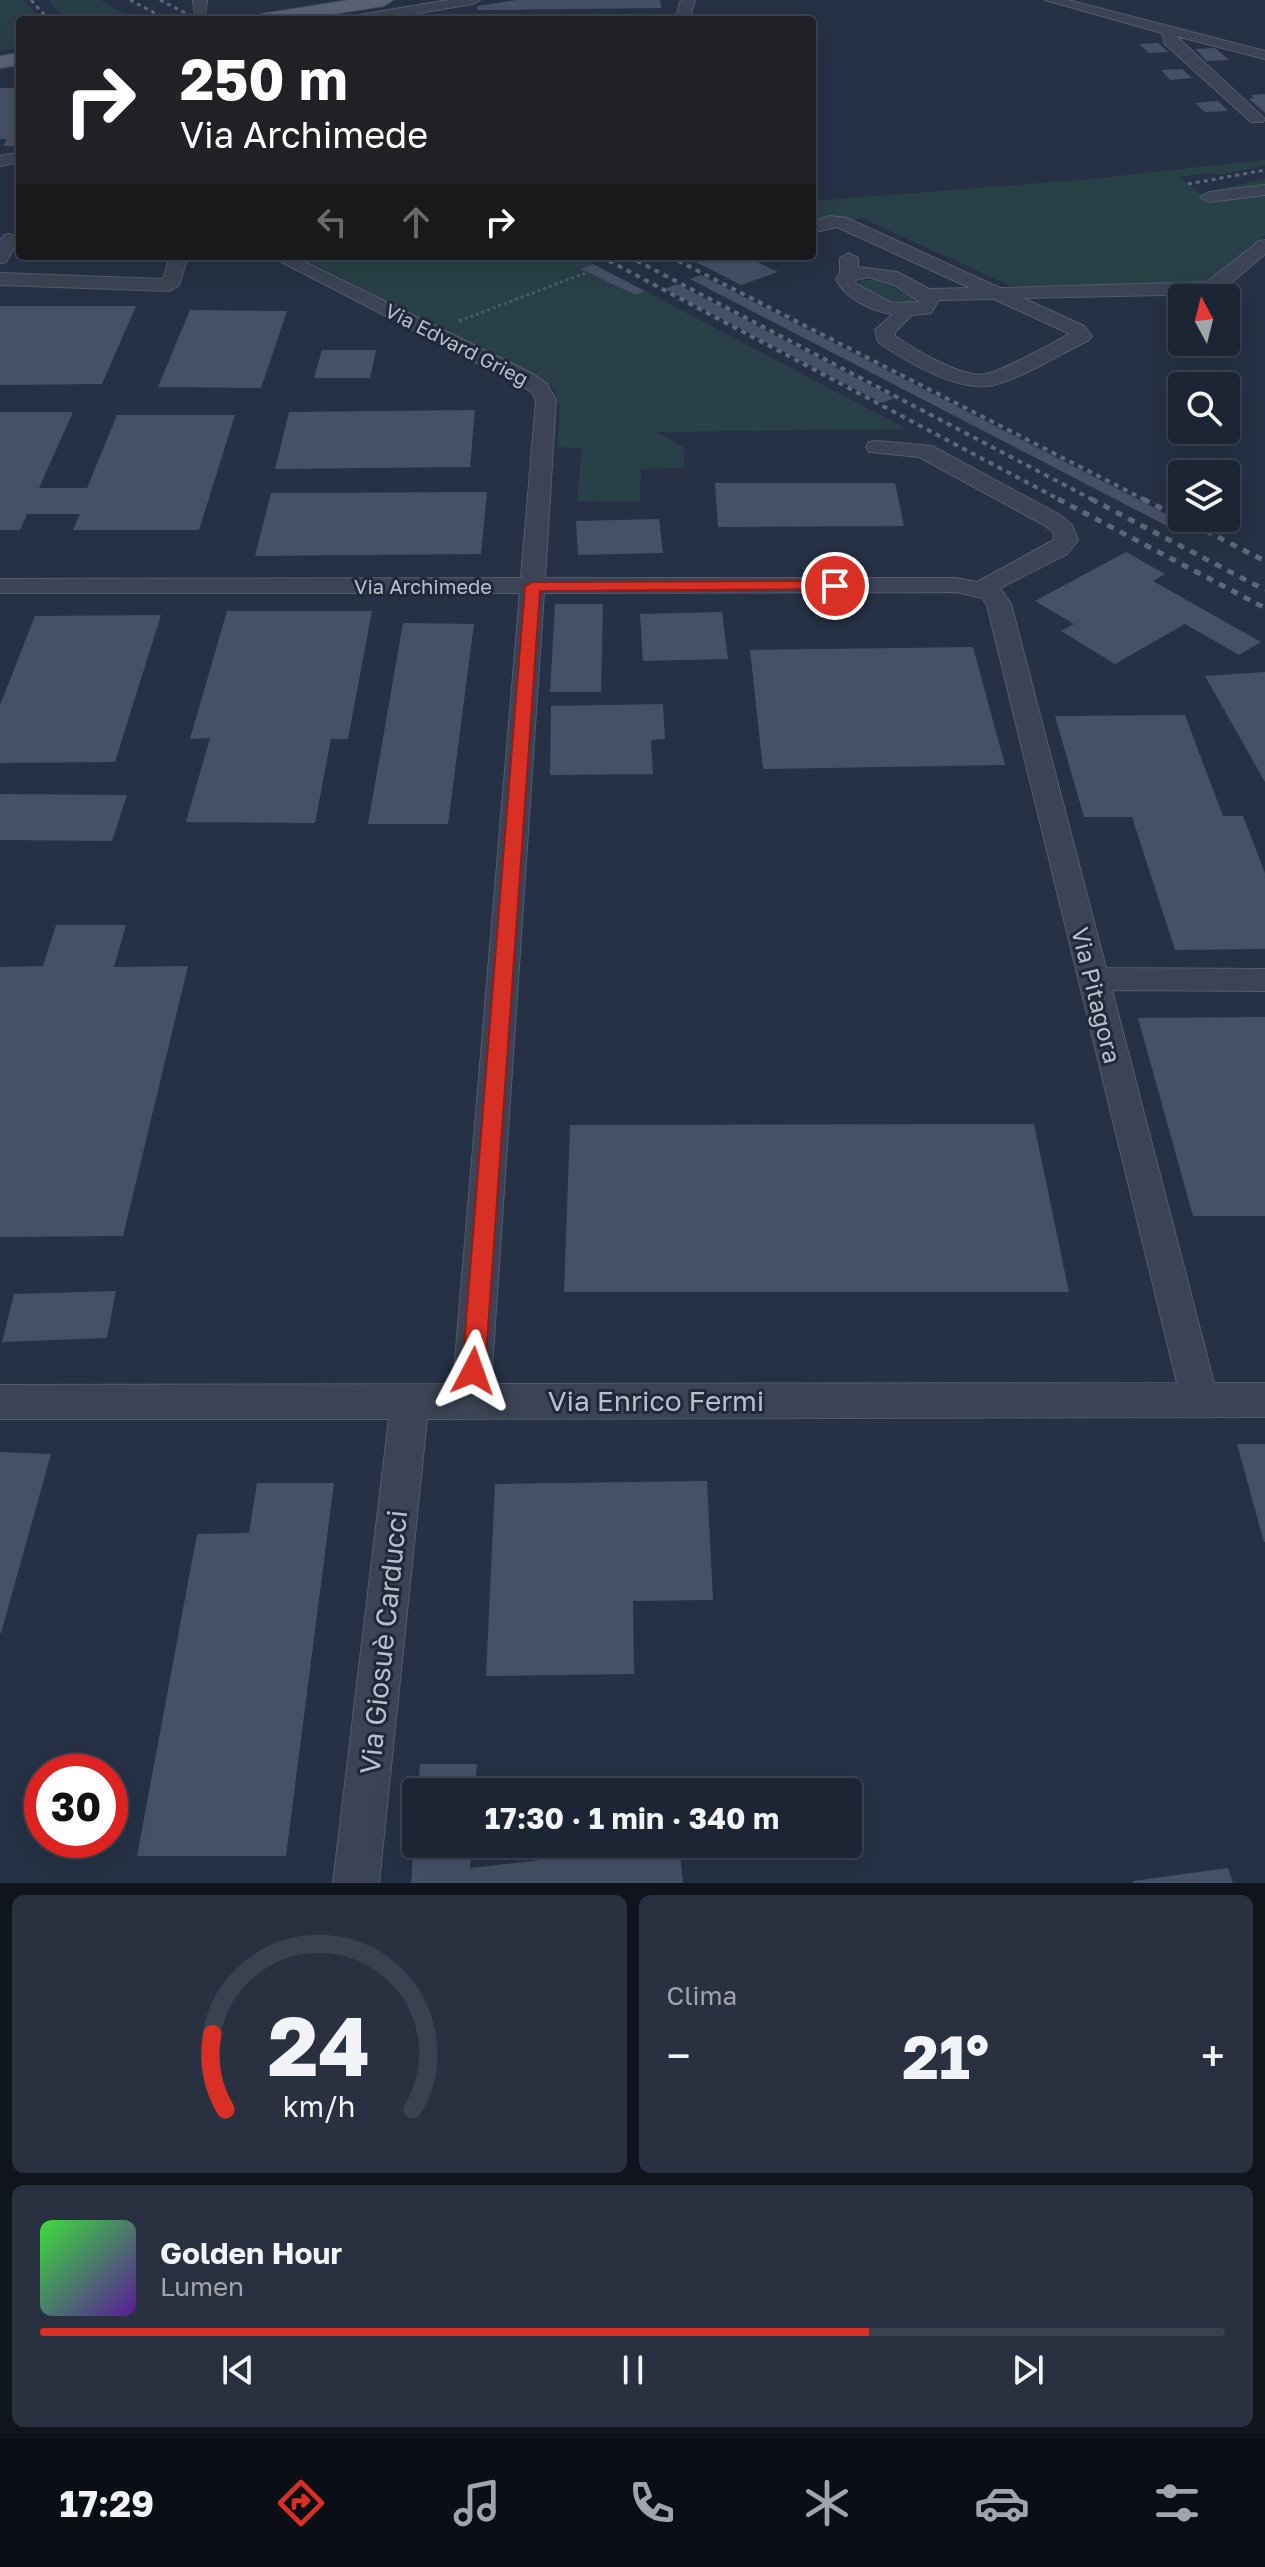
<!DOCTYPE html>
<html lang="it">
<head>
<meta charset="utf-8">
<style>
  body { margin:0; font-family:"Golos Text",sans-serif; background:#293140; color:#f1f3f6; height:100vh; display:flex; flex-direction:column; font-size:30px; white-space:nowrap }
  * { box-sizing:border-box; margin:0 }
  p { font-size:26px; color:#a0a5ac }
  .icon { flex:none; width:44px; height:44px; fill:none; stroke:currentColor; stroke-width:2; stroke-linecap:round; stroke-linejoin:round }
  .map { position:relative; height:1883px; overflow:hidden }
  .drawer { display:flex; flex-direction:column; gap:12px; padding:12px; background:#0f141d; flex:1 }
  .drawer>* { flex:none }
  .banner { position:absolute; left:16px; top:16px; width:800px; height:244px; border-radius:8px; box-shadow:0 8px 32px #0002,0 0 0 2px #3a424f; background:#202124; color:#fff; overflow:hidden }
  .needle { width:52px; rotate:353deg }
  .fabs { position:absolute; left:1168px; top:284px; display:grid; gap:16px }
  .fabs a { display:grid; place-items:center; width:72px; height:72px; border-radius:8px; background:#1c2534; box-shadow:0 8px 32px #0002,0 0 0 2px #3a424f; font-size:40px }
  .speed { position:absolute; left:24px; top:1754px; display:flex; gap:16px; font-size:40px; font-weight:700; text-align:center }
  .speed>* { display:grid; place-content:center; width:104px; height:104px; border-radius:50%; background:#1c2534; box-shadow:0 8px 32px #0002,0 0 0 2px #3a424f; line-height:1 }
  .speed .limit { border:12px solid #d22; background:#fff; color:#111 }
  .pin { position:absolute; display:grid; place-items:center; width:68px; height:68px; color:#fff; margin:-34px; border:4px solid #fff; border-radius:50%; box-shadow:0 2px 8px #0007 }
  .me { position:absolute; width:88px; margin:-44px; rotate:4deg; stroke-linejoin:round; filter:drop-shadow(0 0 6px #0008) }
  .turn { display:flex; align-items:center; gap:28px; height:168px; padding:0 32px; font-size:36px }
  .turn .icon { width:104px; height:104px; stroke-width:2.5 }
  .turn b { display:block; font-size:56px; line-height:68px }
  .lanes { display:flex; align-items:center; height:76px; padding:0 32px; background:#0003; justify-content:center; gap:40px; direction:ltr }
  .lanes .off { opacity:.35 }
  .big { font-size:60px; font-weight:700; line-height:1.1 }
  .drawer .tile { flex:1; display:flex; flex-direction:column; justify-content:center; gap:12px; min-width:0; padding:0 28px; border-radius:12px; background:#293140 }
  .drawer .dial { align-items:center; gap:0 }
  .dial svg { height:208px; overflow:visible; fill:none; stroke:#3a424f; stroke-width:7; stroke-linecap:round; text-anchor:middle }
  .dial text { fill:#f1f3f6; stroke:none }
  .song { display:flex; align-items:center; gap:24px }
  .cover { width:96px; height:96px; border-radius:12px; background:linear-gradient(135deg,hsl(120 70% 55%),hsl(270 70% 35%)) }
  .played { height:8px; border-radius:4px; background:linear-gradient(90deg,#d93025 70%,#3a424f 70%) }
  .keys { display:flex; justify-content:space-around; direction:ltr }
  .heat { display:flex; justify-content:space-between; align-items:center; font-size:44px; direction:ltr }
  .drawer .tiles { flex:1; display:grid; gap:12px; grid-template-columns:1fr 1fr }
  .tile:last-child { grid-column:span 2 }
  .trip { position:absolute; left:402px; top:1778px; width:460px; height:80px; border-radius:8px; background:#1c2534; box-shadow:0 8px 32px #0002,0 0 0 2px #3a424f; font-weight:700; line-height:80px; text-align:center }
  .tabs { display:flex; height:128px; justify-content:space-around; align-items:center; background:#0b0f15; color:#a0a5ac }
  .tabs .icon { width:56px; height:56px }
  .tabs .current { color:#d93025 }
  .tabs b { font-size:36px; color:#f1f3f6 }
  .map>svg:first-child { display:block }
</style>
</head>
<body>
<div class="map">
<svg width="1265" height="1883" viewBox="0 0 1265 1883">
  <rect width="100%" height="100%" fill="#263145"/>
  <!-- green -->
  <path fill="#284146" d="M 0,0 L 24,0 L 42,20 L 20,20 L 20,47 L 0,52 Z
    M 48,0 L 100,0 L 136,20 L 66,20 Z
    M 1265,160 L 1265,166 L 1218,175 L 1206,173 L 1180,177 L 1201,194 L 1265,178 L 1265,235 L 1204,283 L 1011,286 L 861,218 C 845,224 834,212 812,221 L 812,201 L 1080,180 Z
    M 299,256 L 579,256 L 593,264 L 582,269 L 636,295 L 645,291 L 907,429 L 656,432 L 684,447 L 685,468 L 641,469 L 640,502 L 577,501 L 582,448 L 557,447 C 558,426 564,403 551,385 Z
    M 863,280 L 880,280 L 921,303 L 899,308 L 861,289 L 858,283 Z"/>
  <!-- building -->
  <path fill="#455167" d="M 517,0 L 660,0 L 661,8 L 477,10 L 477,6 Z
    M 1158,43 L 1168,52 L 1149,53 L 1139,44 Z
    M 1215,48 L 1229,60 L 1207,61 L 1195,49 Z
    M 1182,69 L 1192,78 L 1170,80 L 1161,70 Z
    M 0,88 L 20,88 L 20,146 L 3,146 L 7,139 L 0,139 Z
    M 1265,94 L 1265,113 L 1249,99 L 1254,98 L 1251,95 Z
    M 1218,101 L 1228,111 L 1205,112 L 1195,103 Z
    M 684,256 L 745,256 L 778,272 L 741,285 Z
    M 593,264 L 645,291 L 636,295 L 581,269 Z
    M 701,275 L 1180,521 L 1169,527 L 690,279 Z
    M 677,284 L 894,398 L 882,403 L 665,289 Z
    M 0,306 L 136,306 L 102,384 L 0,385 Z
    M 190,310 L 287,311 L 261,388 L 158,387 Z
    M 322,350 L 376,350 L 370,378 L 314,378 Z
    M 475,410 L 470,467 L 275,469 L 289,412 Z
    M 0,412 L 73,412 L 39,488 L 87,488 L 117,415 L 235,415 L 199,530 L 73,530 L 80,514 L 27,514 L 20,530 L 0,530 Z
    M 715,483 L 895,483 L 904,526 L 718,527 Z
    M 487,492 L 481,554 L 255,556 L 271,493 Z
    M 659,519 L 663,553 L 578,555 L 576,521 Z
    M 1126,552 L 1165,574 L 1153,581 L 1261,642 L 1239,655 L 1185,624 L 1115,664 L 1061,631 L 1074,624 L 1035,601 Z
    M 555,604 L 603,604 L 601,692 L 550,692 Z
    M 227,611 L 372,611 L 348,739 L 331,739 L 315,823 L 186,822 L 210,738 L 190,739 Z
    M 722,612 L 728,659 L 643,661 L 640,614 Z
    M 161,615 L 115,762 L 0,763 L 0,705 L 35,616 Z
    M 403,623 L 474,624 L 448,824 L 368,824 Z
    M 973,647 L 1005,765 L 763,769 L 750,650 Z
    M 1265,672 L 1265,782 L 1205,676 Z
    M 663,704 L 665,739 L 651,740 L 653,774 L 550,775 L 551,706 Z
    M 1185,715 L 1223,816 L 1243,816 L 1265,873 L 1265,949 L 1175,950 L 1132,817 L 1084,817 L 1055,716 Z
    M 0,794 L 127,795 L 112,841 L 0,840 Z
    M 56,925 L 126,925 L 114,967 L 188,966 L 123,1236 L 0,1237 L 0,967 L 43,966 Z
    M 1265,1017 L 1265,1216 L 1193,1216 L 1138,1018 Z
    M 1034,1124 L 1069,1292 L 564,1292 L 570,1125 Z
    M 116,1291 L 107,1338 L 2,1342 L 14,1294 Z
    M 1237,1444 L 1265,1444 L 1265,1542 L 1264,1542 Z
    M 0,1452 L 51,1454 L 1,1633 L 0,1633 Z
    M 707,1481 L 713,1600 L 633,1601 L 634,1674 L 486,1676 L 495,1484 Z
    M 257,1483 L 334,1483 L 286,1856 L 137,1856 L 197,1534 L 249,1533 Z
    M 420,1764 L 477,1764 L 475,1792 L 418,1792 Z
    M 414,1844 L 472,1844 L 470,1868 L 679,1844 L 683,1883 L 411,1883 Z
    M 1228,1868 L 1233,1883 L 1133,1883 L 1133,1881 Z"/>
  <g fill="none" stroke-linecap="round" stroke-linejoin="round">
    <!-- minor casing -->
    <g stroke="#545c6c" stroke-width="2">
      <path id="minor" d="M 193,0 L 207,0 L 205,16 L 195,16 Z
        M 448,0 L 480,0 L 473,4 L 378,20 L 346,20 L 353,16 Z
        M 681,0 L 695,0 L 689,20 L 675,20 Z
        M 1045,0 L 1068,0 L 1265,51 L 1265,59 L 1176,36 L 1265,119 L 1263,122 L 1251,122 L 1165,44 L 1162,33 Z
        M 20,152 L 20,162 L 0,166 L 0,156 Z
        M 1265,185 L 1265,195 L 1209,202 L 1200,197 L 1209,192 Z
        M 830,216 L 847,218 L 1000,288 L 1207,282 L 1259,241 L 1265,240 L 1265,254 L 1224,289 L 1210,294 L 1023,298 L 1084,326 L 1092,336 L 1089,340 C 1060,354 1023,378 993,385 C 959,393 905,361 878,342 L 875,330 L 893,314 C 873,312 842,297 836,278 L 840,273 L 840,258 L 849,253 L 858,258 L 858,267 L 897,272 L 929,289 L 970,288 L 837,227 L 812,233 L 812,222 ZM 869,277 L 894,285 L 920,302 L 892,303 L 856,284 L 855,280 ZM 994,299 L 1070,334 C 1050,344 1005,370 986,374 C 962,379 914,349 895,336 L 895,332 L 912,315 L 931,313 L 939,300 Z
        M 10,234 L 19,239 L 6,262 L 0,263 L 0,241 L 4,235 Z
        M 170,256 L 188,256 L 179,285 L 170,291 L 0,285 L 0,273 L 163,279 Z
        M 270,256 L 293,256 L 535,375 L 547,384 L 556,400 L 545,578 L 956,578 L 977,582 L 1054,540 L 1053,532 L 1044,525 L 919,457 L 869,452 L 866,447 L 869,442 L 877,441 L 932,446 L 1060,515 L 1072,525 L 1078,540 L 1067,554 L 1000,588 L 1011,604 L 1106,968 L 1265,969 L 1265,991 L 1112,990 L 1214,1383 L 1265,1383 L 1265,1417 L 427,1419 L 379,1883 L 333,1883 L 389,1419 L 0,1419 L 0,1385 L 453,1384 L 520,593 L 0,593 L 0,579 L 521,578 L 536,400 L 531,391 ZM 956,592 L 982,598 L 987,605 L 1177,1383 L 491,1384 L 544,593 Z"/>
    </g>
    <!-- major casing -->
    <g stroke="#454d5e" stroke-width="2">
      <path id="major" d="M 350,0 L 393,0 L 384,6 L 296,20 L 252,20 L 261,14 Z
        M 20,53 L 20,65 L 0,68 L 0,56 Z"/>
    </g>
    <!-- path -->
    <path stroke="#475d62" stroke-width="3" stroke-dasharray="3 3" stroke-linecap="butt" d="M 459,321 L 588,272"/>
    <!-- minor -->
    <use href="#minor" fill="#3b4454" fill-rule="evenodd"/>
    <!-- major -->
    <use href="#major" fill="#596374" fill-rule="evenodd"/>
    <!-- rail-far2 -->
    <path stroke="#5d687b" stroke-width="3" stroke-dasharray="4 4" stroke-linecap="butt" d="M 31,0 L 49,20
      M 130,0 L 168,20
      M 160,0 L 199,20
      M 1188,184 L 1265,170"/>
    <!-- rail-far1 -->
    <path stroke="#5d687b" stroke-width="4" stroke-dasharray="5 5" stroke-linecap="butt" d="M 600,256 L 1062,501
      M 628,256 L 1095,501
      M 669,256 L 1147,501"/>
    <!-- rail -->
    <path stroke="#5d687b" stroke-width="5" stroke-dasharray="7 7" stroke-linecap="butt" d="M 1058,499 L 1265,608
      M 1091,499 L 1265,590
      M 1143,499 L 1265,561"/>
  </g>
  <!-- route -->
  <path fill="#d93025" stroke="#8d1f18" stroke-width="2" d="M 835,581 L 842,586 L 840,589 L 540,591 L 485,1371 L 481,1379 L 473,1382 L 465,1379 L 462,1371 L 525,586 L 533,582 Z"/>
  <g text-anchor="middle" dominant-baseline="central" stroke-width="6" stroke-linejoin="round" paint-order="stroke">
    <!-- far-street labels -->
    <g font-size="20" fill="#b9bfce" stroke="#1f293a">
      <text transform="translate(457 344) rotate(27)">Via Edvard Grieg</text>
      <text x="423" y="586">Via Archimede</text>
    </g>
    <!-- street labels -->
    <g font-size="24" fill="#b9bfce" stroke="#1f293a">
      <text transform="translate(1097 995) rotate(76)">Via Pitagora</text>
    </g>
    <!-- near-street labels -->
    <g font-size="28" fill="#b9bfce" stroke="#1f293a">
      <text x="656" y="1400">Via Enrico Fermi</text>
      <text transform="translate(383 1642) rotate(-84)">Via Giosuè Carducci</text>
    </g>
  </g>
</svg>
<div class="fabs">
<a><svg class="needle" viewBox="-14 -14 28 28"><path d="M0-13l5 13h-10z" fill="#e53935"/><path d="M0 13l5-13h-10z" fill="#a0a5ac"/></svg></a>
<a><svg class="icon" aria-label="search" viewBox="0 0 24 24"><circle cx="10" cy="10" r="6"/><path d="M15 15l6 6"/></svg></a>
<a><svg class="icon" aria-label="layers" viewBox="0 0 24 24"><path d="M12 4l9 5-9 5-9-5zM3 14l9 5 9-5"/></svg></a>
</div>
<div class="speed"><div class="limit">30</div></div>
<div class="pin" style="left:835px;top:586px;background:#d93025"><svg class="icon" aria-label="arrive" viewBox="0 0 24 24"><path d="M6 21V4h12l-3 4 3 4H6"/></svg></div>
<svg class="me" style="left:473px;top:1371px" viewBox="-20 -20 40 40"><path d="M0-17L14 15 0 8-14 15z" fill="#d93025" stroke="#fff" stroke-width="4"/></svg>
<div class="trip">17:30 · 1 min · 340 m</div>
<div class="banner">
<div class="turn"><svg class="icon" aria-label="right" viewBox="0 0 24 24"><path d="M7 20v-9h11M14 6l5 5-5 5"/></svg><div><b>250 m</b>Via Archimede</div></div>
<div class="lanes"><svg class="icon off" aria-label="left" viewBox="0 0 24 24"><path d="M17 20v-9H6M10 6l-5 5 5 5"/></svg><svg class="icon off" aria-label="ahead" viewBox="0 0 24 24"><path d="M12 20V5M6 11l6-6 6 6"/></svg><svg class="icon" aria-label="right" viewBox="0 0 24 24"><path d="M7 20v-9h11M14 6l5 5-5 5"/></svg></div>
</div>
</div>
<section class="drawer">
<div class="tiles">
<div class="tile dial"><svg viewBox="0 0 100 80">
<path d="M14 69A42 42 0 1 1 86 69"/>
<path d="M14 69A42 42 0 0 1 9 40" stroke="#d93025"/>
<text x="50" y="56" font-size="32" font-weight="700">24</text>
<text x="50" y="72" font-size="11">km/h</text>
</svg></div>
<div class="tile"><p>Clima</p>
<div class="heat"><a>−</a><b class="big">21°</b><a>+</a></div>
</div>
<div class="tile">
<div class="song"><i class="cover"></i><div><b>Golden Hour</b><p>Lumen</p></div></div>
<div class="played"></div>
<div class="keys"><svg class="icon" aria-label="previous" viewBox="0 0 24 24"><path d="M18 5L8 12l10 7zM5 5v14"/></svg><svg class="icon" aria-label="pause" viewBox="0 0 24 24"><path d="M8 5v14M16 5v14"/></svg><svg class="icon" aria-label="next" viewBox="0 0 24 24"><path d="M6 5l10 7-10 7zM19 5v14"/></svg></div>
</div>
</div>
</section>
<nav class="tabs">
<b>17:29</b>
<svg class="icon current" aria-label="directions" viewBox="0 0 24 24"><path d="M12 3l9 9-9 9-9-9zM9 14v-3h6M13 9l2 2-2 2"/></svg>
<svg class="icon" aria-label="music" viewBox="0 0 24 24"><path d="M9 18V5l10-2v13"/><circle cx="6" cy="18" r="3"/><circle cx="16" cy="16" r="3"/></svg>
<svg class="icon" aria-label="phone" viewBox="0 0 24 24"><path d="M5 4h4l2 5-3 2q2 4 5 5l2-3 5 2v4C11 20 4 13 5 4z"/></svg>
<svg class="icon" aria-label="climate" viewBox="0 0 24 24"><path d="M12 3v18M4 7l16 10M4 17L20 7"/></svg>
<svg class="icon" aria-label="car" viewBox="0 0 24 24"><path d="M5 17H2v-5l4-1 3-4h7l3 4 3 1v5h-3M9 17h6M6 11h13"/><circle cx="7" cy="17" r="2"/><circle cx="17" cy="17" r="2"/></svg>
<svg class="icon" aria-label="filters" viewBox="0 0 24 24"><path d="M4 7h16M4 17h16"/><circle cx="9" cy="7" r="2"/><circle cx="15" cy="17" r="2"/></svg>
</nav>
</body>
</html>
